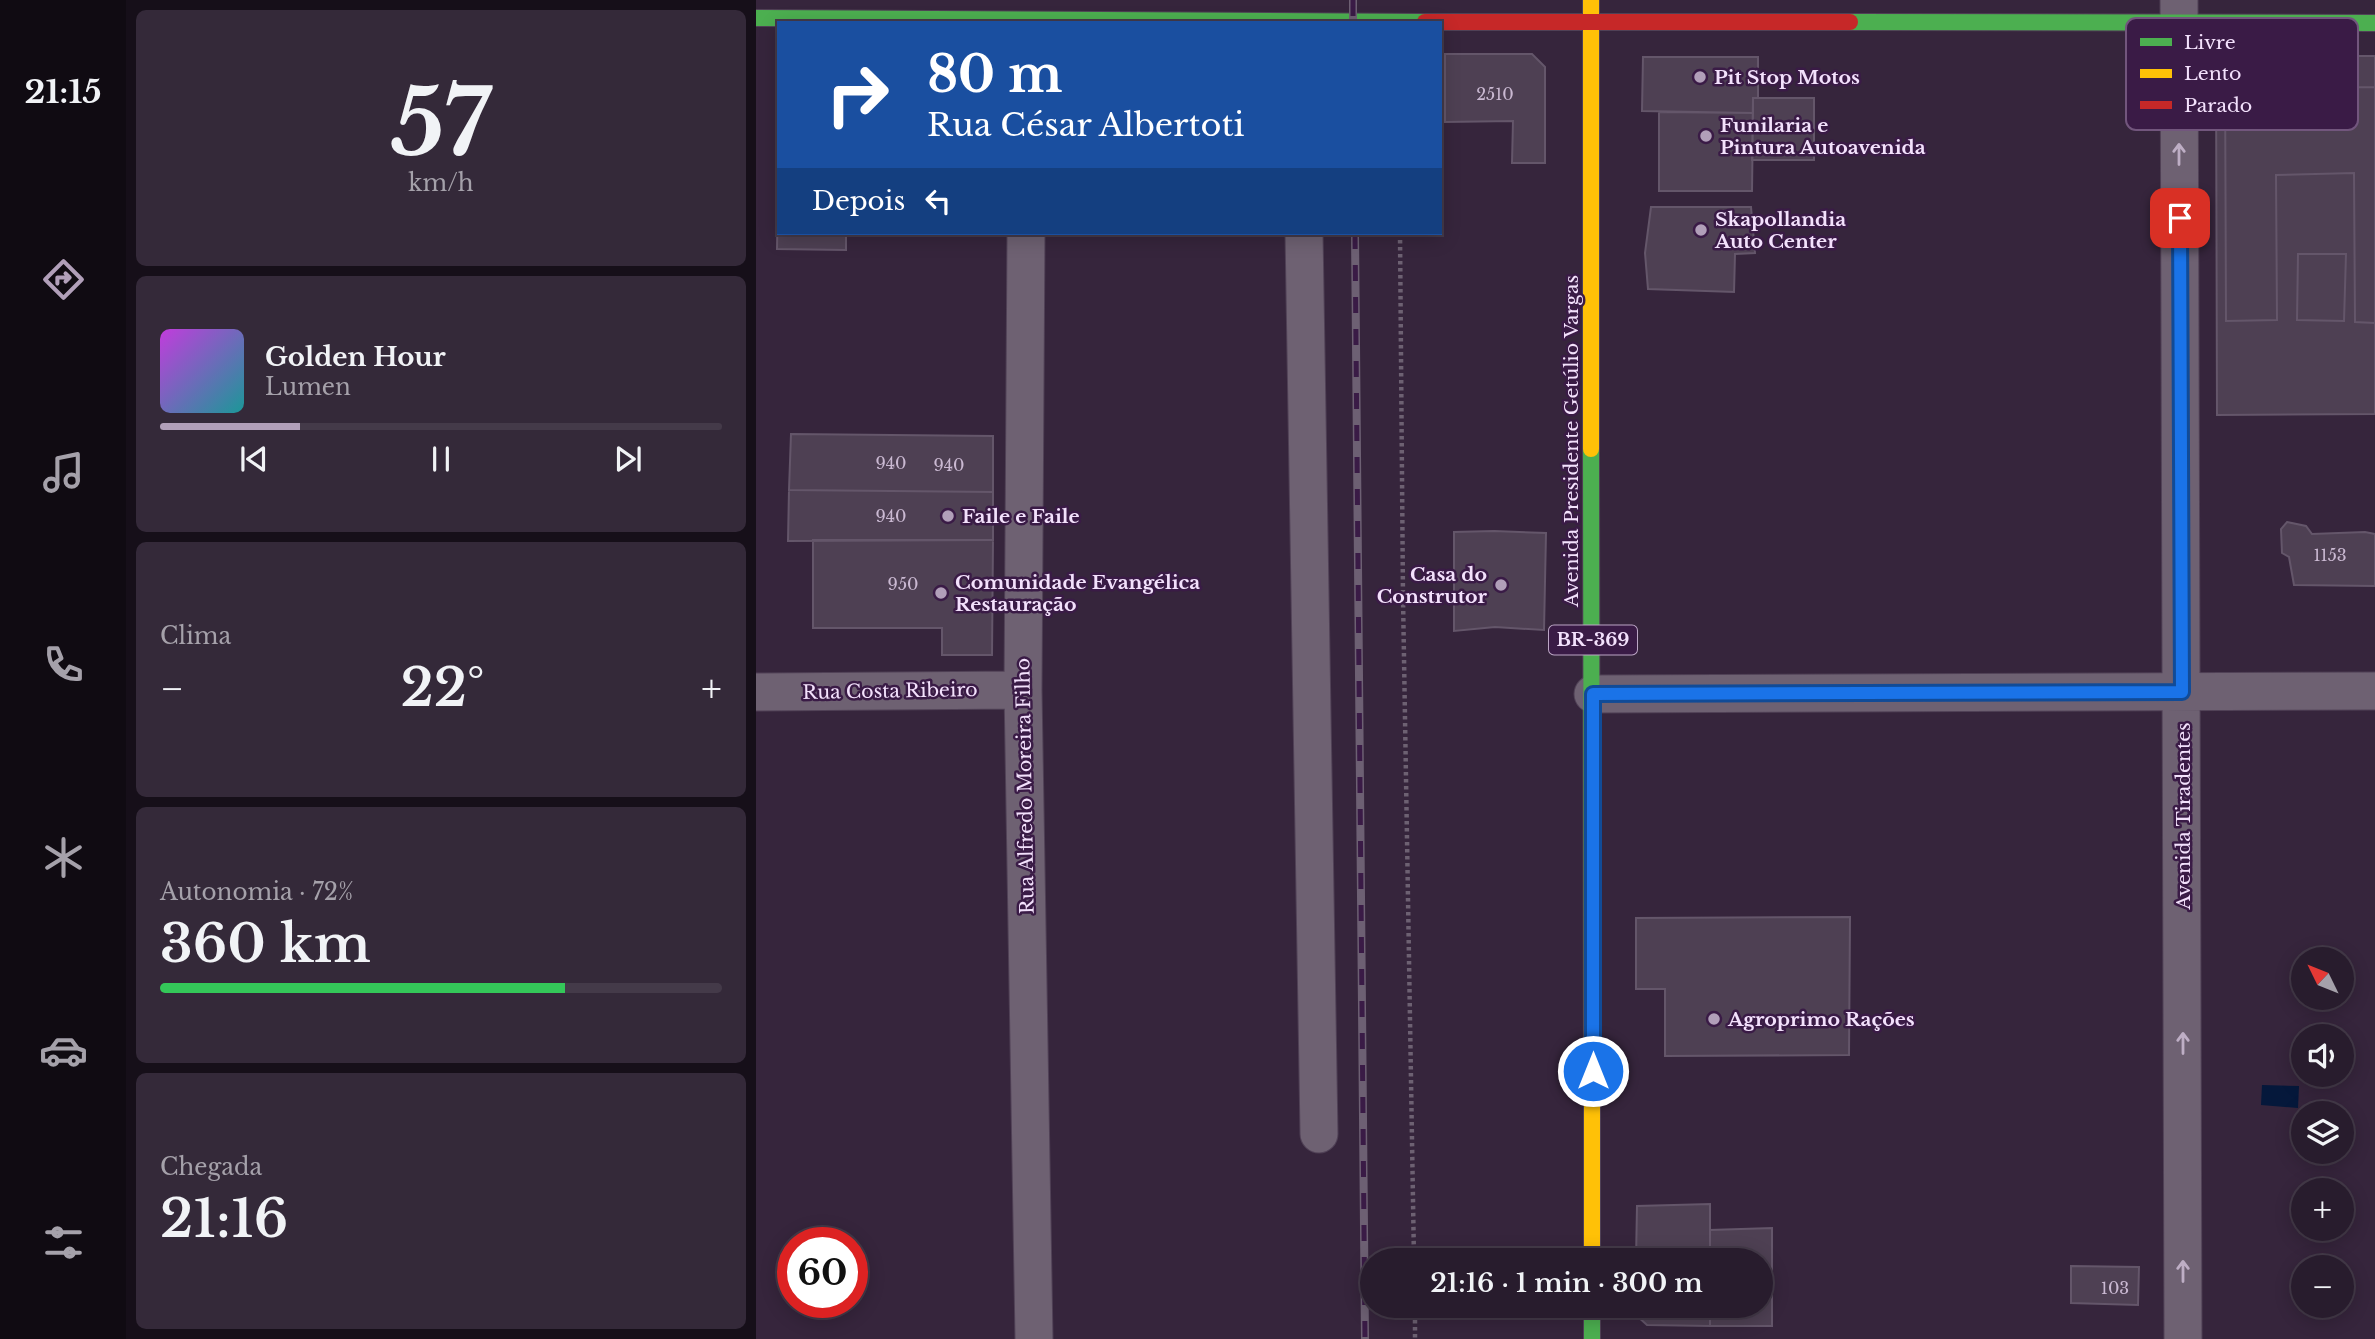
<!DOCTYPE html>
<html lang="pt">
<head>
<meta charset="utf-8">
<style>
  body { margin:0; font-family:"Libre Baskerville",serif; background:#342939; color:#f1f3f6; height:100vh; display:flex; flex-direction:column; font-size:26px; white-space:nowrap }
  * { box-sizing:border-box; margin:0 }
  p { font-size:23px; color:#a5a1aa }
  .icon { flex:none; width:38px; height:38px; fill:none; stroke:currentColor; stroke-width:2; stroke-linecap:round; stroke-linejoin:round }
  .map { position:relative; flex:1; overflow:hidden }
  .details { display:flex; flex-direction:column; gap:10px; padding:10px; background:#160f19; width:630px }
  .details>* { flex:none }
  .banner { position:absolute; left:21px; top:21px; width:665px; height:214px; border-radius:0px; box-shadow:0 4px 18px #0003,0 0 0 2px #443a49; background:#1a4fa0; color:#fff; overflow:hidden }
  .needle { width:46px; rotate:313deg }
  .fabs { position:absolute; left:1535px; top:947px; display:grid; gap:14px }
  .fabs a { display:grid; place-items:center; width:63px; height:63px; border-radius:50%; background:#281c2d; box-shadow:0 4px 18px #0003,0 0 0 2px #443a49; font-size:35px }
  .speed { position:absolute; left:21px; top:1227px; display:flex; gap:14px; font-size:35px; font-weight:700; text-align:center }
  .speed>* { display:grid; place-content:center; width:91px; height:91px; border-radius:50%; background:#281c2d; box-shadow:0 4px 18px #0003,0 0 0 2px #443a49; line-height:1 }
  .speed .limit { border:10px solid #d22; background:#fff; color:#111 }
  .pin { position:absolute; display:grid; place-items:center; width:60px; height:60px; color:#fff; margin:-30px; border-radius:14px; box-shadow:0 4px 10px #0006 }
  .me { position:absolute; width:77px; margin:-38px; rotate:0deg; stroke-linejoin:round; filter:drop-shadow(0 0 5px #0008) }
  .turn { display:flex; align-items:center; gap:24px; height:147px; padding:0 35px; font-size:32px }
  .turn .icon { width:91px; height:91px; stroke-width:2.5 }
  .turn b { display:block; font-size:49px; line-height:60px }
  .then { display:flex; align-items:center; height:66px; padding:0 35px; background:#0003; gap:14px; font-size:26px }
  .big { font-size:52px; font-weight:600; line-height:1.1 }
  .details .card { flex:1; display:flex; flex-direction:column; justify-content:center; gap:10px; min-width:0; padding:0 24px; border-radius:10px; background:#342939 }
  .details .dial { align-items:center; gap:0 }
  .dial b { font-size:91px; line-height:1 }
  .song { display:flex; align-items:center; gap:21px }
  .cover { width:84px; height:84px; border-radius:10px; background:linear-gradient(135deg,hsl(290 70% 55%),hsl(180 70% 35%)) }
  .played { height:7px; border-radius:4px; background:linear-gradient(90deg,#b19fb9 25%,#443a49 25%) }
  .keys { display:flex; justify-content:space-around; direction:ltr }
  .heat { display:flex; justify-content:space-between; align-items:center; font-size:38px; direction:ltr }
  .charge { height:10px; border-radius:5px; background:linear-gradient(90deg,#34c759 72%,#443a49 0) }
  .trip { position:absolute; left:604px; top:1248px; width:413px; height:70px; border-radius:35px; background:#281c2d; box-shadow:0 4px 18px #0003,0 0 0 2px #443a49; font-weight:600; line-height:70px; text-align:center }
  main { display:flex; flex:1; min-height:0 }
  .menu { display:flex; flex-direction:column; width:126px; justify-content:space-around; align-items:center; background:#100b12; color:#a5a1aa }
  .menu .icon { width:49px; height:49px }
  .menu .active { color:#b19fb9 }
  .menu b { font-size:32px; color:#f1f3f6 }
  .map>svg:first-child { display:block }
</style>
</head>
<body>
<main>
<nav class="menu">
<b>21:15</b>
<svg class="icon active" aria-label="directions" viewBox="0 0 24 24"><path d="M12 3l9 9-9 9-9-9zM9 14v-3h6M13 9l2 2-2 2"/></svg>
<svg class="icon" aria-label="music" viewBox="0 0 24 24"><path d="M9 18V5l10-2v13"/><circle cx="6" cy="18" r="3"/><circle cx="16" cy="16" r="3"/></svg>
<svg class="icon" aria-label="phone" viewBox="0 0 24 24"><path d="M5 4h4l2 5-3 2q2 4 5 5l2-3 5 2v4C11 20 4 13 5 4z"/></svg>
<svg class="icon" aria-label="climate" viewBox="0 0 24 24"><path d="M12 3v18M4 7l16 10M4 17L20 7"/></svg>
<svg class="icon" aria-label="car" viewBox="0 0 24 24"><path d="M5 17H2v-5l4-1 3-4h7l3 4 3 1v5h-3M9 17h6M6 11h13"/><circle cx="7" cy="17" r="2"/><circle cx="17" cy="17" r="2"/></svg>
<svg class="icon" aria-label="filters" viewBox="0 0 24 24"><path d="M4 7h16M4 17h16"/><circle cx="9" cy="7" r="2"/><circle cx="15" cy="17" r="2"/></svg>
</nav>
<section class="details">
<div class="card dial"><b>57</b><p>km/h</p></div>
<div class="card">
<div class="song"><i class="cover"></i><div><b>Golden Hour</b><p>Lumen</p></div></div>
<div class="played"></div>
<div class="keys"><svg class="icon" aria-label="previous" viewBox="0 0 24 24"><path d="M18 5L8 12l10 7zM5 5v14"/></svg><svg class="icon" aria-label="pause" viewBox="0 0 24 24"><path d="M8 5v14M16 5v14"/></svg><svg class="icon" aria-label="next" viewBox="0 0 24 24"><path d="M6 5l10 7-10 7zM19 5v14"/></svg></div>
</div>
<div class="card"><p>Clima</p>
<div class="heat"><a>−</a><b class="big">22°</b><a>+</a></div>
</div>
<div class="card"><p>Autonomia · 72%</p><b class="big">360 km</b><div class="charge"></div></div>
<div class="card"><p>Chegada</p><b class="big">21:16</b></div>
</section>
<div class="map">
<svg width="1619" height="1339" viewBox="0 0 1619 1339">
  <rect width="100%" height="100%" fill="#36253c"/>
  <!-- water -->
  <path fill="#05183b" d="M 1506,1085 L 1543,1086 L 1542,1108 L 1505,1105 Z"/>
  <!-- building -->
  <path fill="#4e4053" stroke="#64566a" stroke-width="2" d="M 689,54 L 776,54 L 789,67 L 789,163 L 756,163 L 757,121 L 689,122 Z
    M 1468,56 L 1619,56 L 1619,414 L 1461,415 L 1460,63 Z
    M 887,57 L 1002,57 L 1002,98 L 997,98 L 997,113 L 886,111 Z
    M 1538,62 L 1537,88 L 1619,87 L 1619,323 L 1599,322 L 1598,173 L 1520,175 L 1521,320 L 1470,321 L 1469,64 Z
    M 997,98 L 1058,98 L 1058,160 L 996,160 Z
    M 903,112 L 997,113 L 996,191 L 903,191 Z
    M 23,143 L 23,233 L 90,233 L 90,250 L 21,249 Z
    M 895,207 L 995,207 L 999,253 L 979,254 L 978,292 L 892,289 L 889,253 Z
    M 1542,254 L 1590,254 L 1588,321 L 1541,320 Z
    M 35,434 L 237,436 L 237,492 L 33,490 Z
    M 33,490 L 237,492 L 237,540 L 32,541 Z
    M 1531,522 L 1550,526 L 1556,534 L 1609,532 L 1619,534 L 1619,586 L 1538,585 L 1533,557 L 1526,553 L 1525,529 Z
    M 738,531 L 790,533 L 788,630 L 739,627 L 698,631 L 698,532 Z
    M 57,540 L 237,540 L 236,655 L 186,655 L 186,628 L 57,628 Z
    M 1094,917 L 1093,1055 L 909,1056 L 909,989 L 880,989 L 880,918 Z
    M 954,1204 L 954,1260 L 880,1260 L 881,1206 Z
    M 1016,1228 L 1016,1326 L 954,1326 L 954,1306 L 1004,1306 L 1004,1260 L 954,1260 L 954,1230 Z
    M 1315,1266 L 1383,1267 L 1382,1305 L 1315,1303 Z
    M 880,1306 L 954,1306 L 954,1326 L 891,1325 L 880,1315 Z"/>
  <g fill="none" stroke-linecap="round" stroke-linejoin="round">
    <!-- street casing -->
    <g stroke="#504156" stroke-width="39">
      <path id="street" d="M 1423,0 L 1427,1339
        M 270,233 L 267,690 L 278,1339
        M 548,233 L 563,1134
        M 0,692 L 267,690
        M 837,694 L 1619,691"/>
    </g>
    <!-- fast casing -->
    <g stroke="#504156" stroke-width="18">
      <path id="fast" d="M 0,18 L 669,22
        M 1094,22 L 1619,23
        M 835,449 L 836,1083
        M 836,1306 L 836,1339"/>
    </g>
    <!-- slow casing -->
    <g stroke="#504156" stroke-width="18">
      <path id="slow" d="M 835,0 L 835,449
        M 836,1083 L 836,1260"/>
    </g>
    <!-- jam casing -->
    <g stroke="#504156" stroke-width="18">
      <path id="jam" d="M 669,22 L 1094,22"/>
    </g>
    <!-- path -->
    <path stroke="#6d6172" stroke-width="4.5" stroke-dasharray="3.5 3.5" stroke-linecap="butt" d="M 644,233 L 647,597 L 658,1260
      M 659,1306 L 659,1339"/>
    <!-- street -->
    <use href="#street" stroke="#6e6172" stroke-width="37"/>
    <!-- fast -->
    <use href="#fast" stroke="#4caf50" stroke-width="16"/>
    <!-- slow -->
    <use href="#slow" stroke="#ffc107" stroke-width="16"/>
    <!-- jam -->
    <use href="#jam" stroke="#c62828" stroke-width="16"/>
    <!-- rail casing -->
    <g stroke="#6d6073" stroke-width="8">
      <path id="rail" d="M 597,0 L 597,23
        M 599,233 L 609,1339"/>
    </g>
    <!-- rail -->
    <use href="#rail" stroke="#3a1b46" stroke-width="5" stroke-dasharray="16" stroke-linecap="butt"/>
  </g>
  <!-- one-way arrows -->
  <defs><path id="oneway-shaft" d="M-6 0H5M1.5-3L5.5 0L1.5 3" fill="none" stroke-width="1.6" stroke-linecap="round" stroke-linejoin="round" transform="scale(1.75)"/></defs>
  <g stroke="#beaec5">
    <use href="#oneway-shaft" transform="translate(1423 154) rotate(-90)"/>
    <use href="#oneway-shaft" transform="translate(1427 1043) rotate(-90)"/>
    <use href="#oneway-shaft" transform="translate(1427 1271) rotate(-90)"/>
  </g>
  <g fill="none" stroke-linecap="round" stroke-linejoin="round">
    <!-- route casing -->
    <g stroke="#114b97" stroke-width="18">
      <path id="route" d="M 837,1071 L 837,694 L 1426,692 L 1424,218"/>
    </g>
    <!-- route -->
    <use href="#route" stroke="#1a73e8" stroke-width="12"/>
  </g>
  <!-- markers -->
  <g fill="#b19fb9" stroke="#3a1b46" stroke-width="2.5">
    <circle cx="944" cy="77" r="7"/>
    <circle cx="950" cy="136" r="7"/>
    <circle cx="945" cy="230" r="7"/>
    <circle cx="192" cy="516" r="7"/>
    <circle cx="745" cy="585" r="7"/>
    <circle cx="185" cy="593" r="7"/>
    <circle cx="958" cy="1019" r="7"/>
  </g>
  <g text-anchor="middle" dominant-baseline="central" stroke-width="5" stroke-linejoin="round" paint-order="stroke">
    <!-- number labels -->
    <g font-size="16" fill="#cab9d2">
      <text x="739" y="94">2510</text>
      <text x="135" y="463">940</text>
      <text x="193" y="465">940</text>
      <text x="135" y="516">940</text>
      <text x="1574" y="555">1153</text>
      <text x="147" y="584">950</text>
      <text x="1359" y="1288">103</text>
    </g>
    <!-- shield labels -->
    <rect fill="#3a1b46" stroke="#bca6c5" stroke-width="2" x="793" y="625.5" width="88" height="29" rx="5"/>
    <g font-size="18" font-weight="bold" fill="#f3e1fc">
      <text x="837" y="640">BR-369</text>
    </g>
    <!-- poi labels -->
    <g font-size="19" font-weight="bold" fill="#f3e1fc" stroke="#3a1b46" text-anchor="start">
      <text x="958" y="77">Pit Stop Motos</text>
      <text x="964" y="125">Funilaria e<tspan x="964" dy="22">Pintura Autoavenida</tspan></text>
      <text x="959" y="219">Skapollandia<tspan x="959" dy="22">Auto Center</tspan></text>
      <text x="206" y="516">Faile e Faile</text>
      <text x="731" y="574" text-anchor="end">Casa do<tspan x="731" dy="22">Construtor</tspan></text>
      <text x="199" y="582">Comunidade Evangélica<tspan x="199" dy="22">Restauração</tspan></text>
      <text x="972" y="1019">Agroprimo Rações</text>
    </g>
    <!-- street labels -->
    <g font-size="19" fill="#f3e1fc" stroke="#3a1b46">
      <text transform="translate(815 441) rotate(-90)">Avenida Presidente Getúlio Vargas</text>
      <text transform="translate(134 691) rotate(-1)">Rua Costa Ribeiro</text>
      <text transform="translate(269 786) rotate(-91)">Rua Alfredo Moreira Filho</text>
      <text transform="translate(1427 816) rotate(-90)">Avenida Tiradentes</text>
    </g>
  </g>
  <!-- legend -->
  <rect x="1370" y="18" width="232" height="112" rx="10" fill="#3a1b46" stroke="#72567d" stroke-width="2"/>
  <rect x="1384" y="38" width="32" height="8" fill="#4caf50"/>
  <rect x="1384" y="69" width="32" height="9" fill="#ffc107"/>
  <rect x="1384" y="101" width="32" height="8" fill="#c62828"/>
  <g font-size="19" fill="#f3e1fc">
    <text x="1428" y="49">Livre</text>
    <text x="1428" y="80">Lento</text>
    <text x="1428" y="112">Parado</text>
  </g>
</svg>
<div class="fabs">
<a><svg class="needle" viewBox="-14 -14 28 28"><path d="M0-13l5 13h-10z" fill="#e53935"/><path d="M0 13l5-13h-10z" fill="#a5a1aa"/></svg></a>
<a><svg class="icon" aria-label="sound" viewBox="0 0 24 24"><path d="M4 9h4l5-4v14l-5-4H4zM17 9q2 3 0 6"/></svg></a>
<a><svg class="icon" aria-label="layers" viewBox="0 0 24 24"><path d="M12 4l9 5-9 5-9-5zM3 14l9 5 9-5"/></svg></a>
<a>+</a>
<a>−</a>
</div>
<div class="speed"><div class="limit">60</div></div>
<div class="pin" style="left:1424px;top:218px;background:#d93025"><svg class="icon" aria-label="arrive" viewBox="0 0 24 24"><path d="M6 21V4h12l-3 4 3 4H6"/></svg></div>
<svg class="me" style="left:837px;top:1071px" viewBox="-20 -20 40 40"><circle r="17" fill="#1a73e8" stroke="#fff" stroke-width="3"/><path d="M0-11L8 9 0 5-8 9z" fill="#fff"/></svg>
<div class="trip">21:16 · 1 min · 300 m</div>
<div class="banner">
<div class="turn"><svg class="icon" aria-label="right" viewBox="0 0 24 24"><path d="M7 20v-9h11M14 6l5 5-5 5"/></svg><div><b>80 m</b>Rua César Albertoti</div></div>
<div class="then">Depois<svg class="icon" aria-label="left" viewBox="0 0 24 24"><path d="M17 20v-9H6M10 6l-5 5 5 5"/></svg></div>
</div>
</div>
</main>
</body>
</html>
